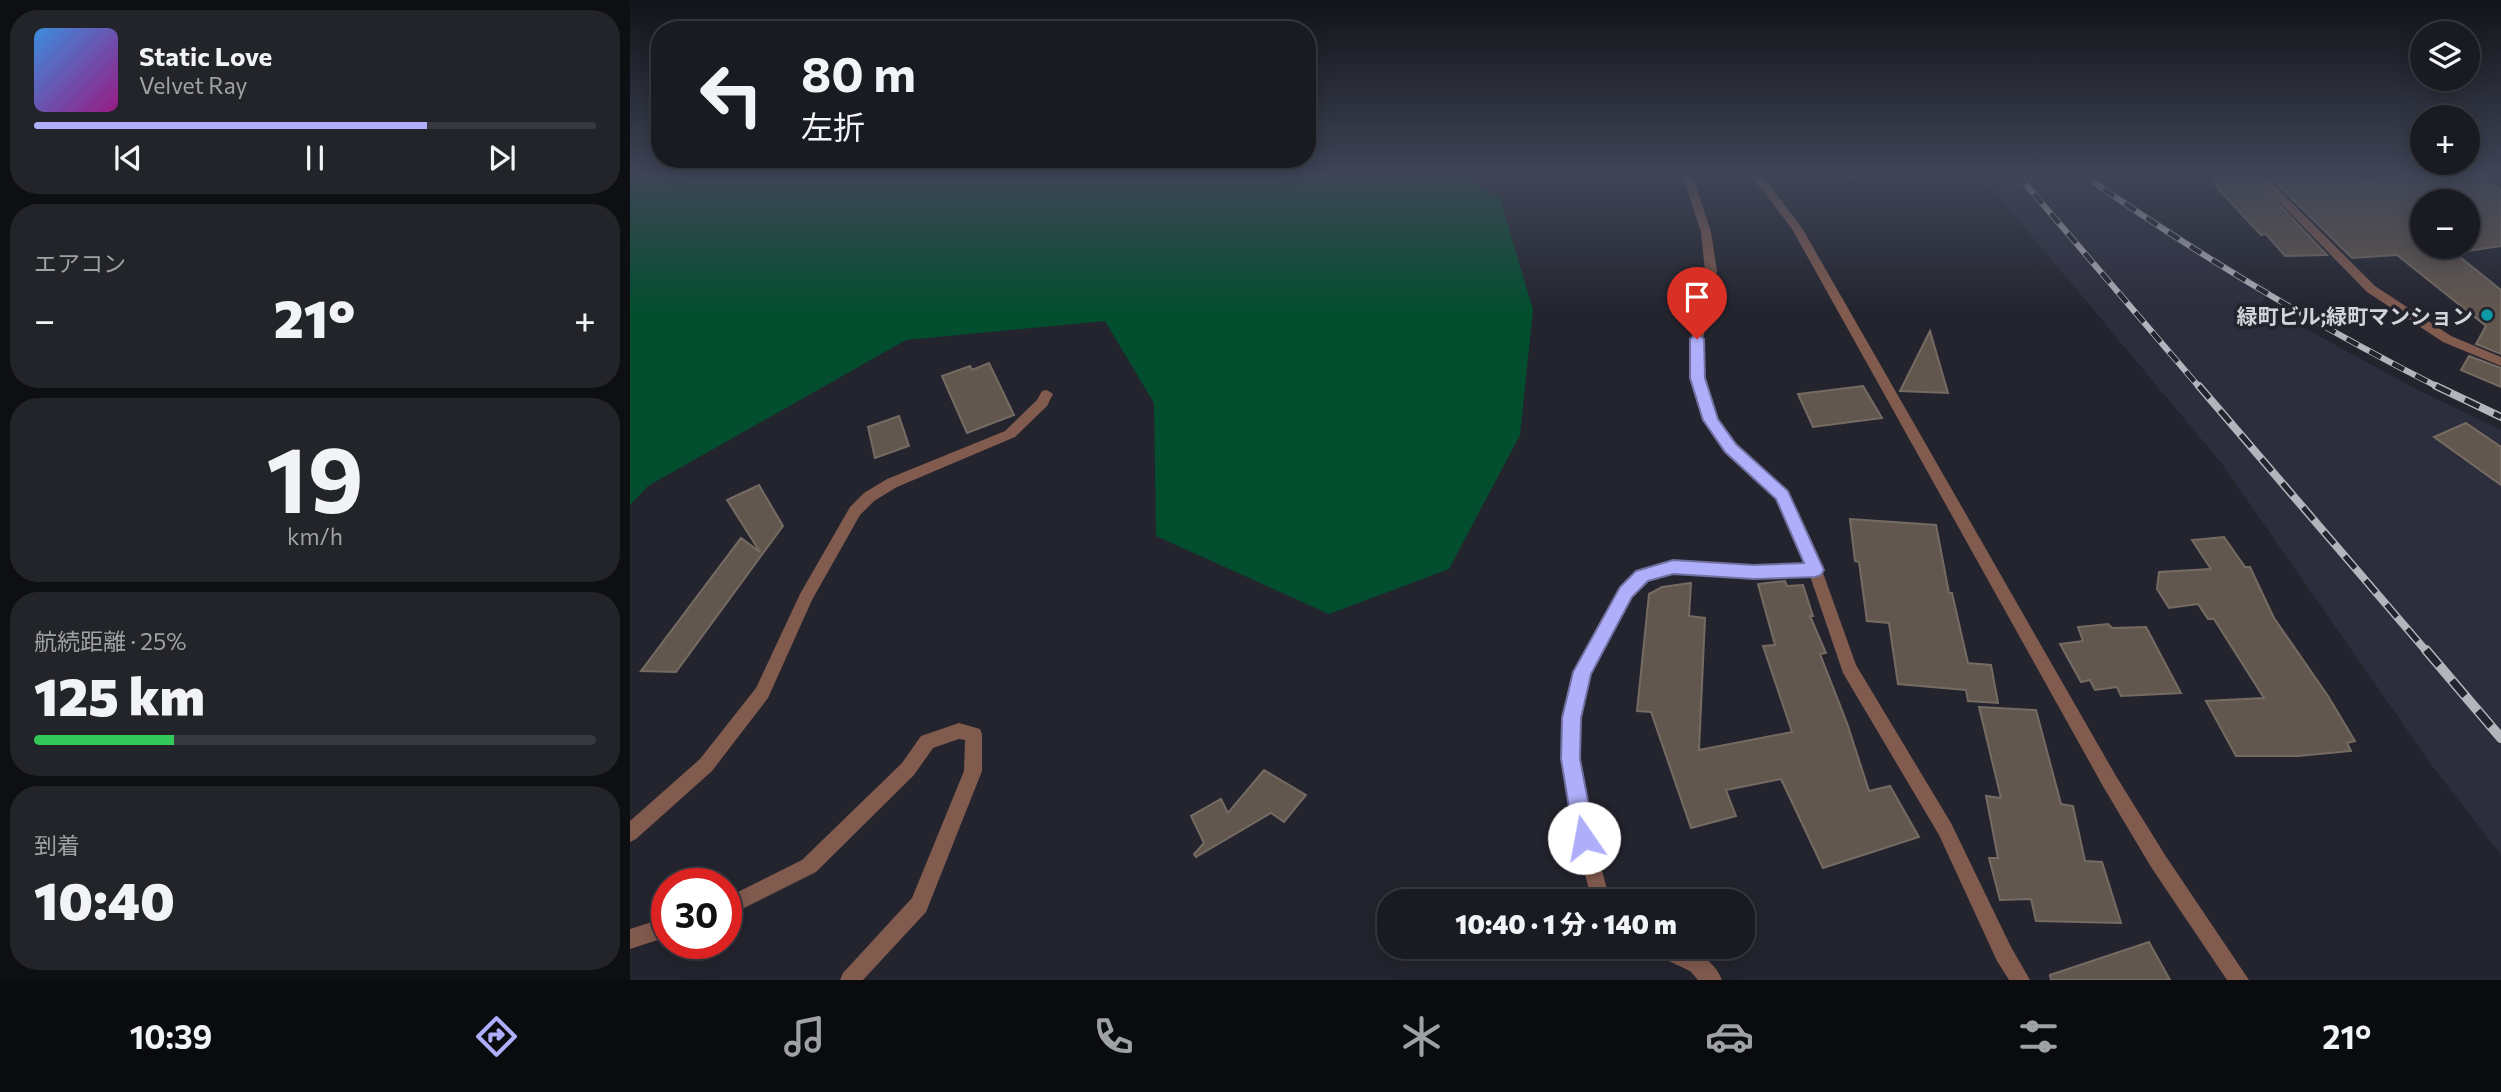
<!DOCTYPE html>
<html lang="ja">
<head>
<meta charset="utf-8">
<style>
  body { margin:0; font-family:Commissioner,"Noto Sans JP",sans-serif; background:#23242a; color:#f1f3f6; height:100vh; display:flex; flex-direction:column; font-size:26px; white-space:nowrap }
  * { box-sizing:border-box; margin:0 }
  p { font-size:23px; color:#9fa1a5 }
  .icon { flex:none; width:38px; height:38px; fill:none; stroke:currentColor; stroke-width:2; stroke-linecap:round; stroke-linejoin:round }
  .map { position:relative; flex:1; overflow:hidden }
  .drawer { display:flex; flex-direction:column; gap:10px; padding:10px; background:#0e0f13; width:630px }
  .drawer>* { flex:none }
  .hud { position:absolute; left:21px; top:21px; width:665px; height:147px; border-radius:28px; box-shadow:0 4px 18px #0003,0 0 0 2px #383940; background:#1a1b22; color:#f1f3f6; overflow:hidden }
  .tools { position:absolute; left:1780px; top:21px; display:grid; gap:14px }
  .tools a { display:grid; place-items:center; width:70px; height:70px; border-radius:50%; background:#1a1b22; box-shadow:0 4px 18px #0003,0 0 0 2px #383940; font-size:35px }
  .speed { position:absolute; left:21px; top:868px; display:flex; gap:14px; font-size:35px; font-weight:700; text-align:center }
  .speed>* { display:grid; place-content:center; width:91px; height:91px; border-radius:50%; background:#1a1b22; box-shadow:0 4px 18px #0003,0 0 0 2px #383940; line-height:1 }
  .speed .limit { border:10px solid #d22; background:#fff; color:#111 }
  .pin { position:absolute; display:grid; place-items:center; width:60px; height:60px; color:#fff; margin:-72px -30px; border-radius:50% 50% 50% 0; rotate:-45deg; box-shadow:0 0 7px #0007 }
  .pin .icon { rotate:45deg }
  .me { position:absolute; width:77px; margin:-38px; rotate:348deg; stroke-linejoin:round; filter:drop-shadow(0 0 5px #0008) }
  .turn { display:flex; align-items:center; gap:24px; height:147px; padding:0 35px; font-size:32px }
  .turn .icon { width:91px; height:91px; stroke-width:2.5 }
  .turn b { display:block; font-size:49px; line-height:60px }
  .big { font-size:52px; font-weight:800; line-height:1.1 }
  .drawer .widget { flex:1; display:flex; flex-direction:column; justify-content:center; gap:10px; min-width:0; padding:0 24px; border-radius:28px; background:#23242a }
  .drawer .dial { align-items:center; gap:0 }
  .dial b { font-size:91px; line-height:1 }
  .song { display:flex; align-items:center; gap:21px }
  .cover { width:84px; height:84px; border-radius:10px; background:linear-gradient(135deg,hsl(210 70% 55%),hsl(310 70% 35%)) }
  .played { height:7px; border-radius:4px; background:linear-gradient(90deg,#aeaefa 70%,#383940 70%) }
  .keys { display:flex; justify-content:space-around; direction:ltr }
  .heat { display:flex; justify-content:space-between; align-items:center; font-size:38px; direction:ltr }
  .charge { height:10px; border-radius:5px; background:linear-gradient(90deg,#34c759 25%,#383940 0) }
  .trip { position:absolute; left:747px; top:889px; width:378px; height:70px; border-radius:28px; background:#1a1b22; box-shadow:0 4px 18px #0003,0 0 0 2px #383940; font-weight:800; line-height:70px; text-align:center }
  .tabs { display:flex; height:112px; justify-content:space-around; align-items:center; background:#0a0b0e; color:#9fa1a5 }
  .tabs .icon { width:49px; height:49px }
  .tabs .selected { color:#aeaefa }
  .tabs b { font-size:32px; color:#f1f3f6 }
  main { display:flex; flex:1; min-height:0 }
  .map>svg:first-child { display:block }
</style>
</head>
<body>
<main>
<section class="drawer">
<div class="widget">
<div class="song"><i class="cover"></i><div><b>Static Love</b><p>Velvet Ray</p></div></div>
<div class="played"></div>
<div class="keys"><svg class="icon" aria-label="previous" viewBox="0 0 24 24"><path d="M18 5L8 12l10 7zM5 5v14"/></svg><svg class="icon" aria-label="pause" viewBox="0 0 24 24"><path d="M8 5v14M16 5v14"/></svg><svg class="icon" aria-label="next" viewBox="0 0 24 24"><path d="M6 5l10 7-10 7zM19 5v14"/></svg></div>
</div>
<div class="widget"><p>エアコン</p>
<div class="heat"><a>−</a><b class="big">21°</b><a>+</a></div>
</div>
<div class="widget dial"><b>19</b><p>km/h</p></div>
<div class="widget"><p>航続距離 · 25%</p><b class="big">125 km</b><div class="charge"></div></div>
<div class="widget"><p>到着</p><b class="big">10:40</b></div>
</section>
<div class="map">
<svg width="1871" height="980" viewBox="0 0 1871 980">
  <rect width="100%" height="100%" fill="#23242e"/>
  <!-- built -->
  <path fill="#2c2d3d" d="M 1350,174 L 1466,174 L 1483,189 L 1574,250 L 1641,290 L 1631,304 L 1784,388 L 1871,430 L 1871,855 L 1800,763 L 1592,464 Z"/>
  <!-- green -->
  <path fill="#024e2e" d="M 0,174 L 833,174 L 870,198 L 903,310 L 890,435 L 819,569 L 699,614 L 526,536 L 524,403 L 475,321 L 276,340 L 18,486 L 0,505 Z"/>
  <!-- building -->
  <path fill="#62574f" stroke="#766b63" stroke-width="2" fill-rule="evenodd" d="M 1580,174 L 1620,174 L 1697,255 L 1655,256 L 1636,234 L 1631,235 L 1588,189 Z
    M 1637,174 L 1689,174 L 1693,179 L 1709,178 L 1745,182 L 1744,174 L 1848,174 L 1871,190 L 1871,246 L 1825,253 L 1871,290 L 1871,354 L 1846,344 L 1856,326 L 1767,255 L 1722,258 ZM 1792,201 L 1838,201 L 1838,247 L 1792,247 Z
    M 1300,331 L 1318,393 L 1270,391 Z
    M 1839,356 L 1871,368 L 1871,387 L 1831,370 Z
    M 359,363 L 384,415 L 337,433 L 312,376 L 340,366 L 342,370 Z
    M 1233,386 L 1252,418 L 1183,427 L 1168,394 Z
    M 269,416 L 279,446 L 245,458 L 238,427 Z
    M 1836,423 L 1871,447 L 1871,485 L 1804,437 Z
    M 129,485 L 153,526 L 46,672 L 11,671 L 111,538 L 130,552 L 97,500 Z
    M 1220,519 L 1306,525 L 1319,593 L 1322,593 L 1338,663 L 1361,665 L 1368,703 L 1338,701 L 1336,690 L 1268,684 L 1259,623 L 1237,621 L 1229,562 L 1225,561 Z
    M 1594,537 L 1615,567 L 1620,567 L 1644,618 L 1698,696 L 1725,741 L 1717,743 L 1721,751 L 1668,756 L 1606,756 L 1576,701 L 1634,698 L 1584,619 L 1578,619 L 1568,604 L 1539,608 L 1527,589 L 1529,572 L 1581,569 L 1562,540 Z
    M 1155,581 L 1157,586 L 1173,585 L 1183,616 L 1180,616 L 1196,653 L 1190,654 L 1217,723 L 1239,791 L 1260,786 L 1289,837 L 1193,868 L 1151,779 L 1096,790 L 1106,816 L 1061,828 L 1021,712 L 1007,711 L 1019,594 L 1032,587 L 1061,583 L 1059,616 L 1075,618 L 1069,750 L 1162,732 L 1133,646 L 1145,645 L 1128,584 Z
    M 1478,624 L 1482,628 L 1516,627 L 1551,693 L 1491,696 L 1487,687 L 1465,690 L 1460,680 L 1451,682 L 1430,644 L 1453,641 L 1448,627 Z
    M 1349,707 L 1406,710 L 1431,804 L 1443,806 L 1455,861 L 1472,862 L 1491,923 L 1406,921 L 1401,899 L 1370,900 L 1359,858 L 1368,858 L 1356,796 L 1371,798 Z
    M 634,770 L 676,795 L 654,822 L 641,813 L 566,857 L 564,854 L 574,843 L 561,816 L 591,799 L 598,813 Z
    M 1519,942 L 1540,980 L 1421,980 L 1420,975 Z"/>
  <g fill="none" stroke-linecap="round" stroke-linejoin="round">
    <!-- service -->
    <path fill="#825b4f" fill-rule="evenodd" d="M 1213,174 L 1224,174 L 1227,178 L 1226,180 L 1218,180 Z"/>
    <!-- minor -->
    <path fill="#825b4f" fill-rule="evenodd" d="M 1049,174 L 1059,174 L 1065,183 L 1081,232 L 1087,271 L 1073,339 L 1074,378 L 1087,419 L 1105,445 L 1157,491 L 1192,570 L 1226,665 L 1321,823 L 1381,947 L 1400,980 L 1379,980 L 1367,961 L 1309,835 L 1213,673 L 1180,576 L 1124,578 L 1043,573 L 1017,581 L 1001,596 L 960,673 L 949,717 L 949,759 L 958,817 L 980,901 L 962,901 L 940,817 L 931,759 L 933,717 L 944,672 L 991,588 L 1007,572 L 1043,561 L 1124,566 L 1175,564 L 1146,498 L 1095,451 L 1074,420 L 1062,378 L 1061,339 L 1075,271 L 1071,232 L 1055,183 Z
      M 1117,174 L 1128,174 L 1142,188 L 1172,228 L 1486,776 L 1535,855 L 1619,980 L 1597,980 L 1521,867 L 1474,788 L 1162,229 L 1134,192 Z
      M 1622,174 L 1633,174 L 1745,286 L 1821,336 L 1871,357 L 1871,366 L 1813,342 L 1737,292 Z
      M 417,390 L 423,394 L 417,406 L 385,437 L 267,487 L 244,501 L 230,515 L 182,600 L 138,698 L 82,771 L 6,839 L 0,842 L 0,821 L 70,759 L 126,688 L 170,594 L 220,507 L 234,493 L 257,479 L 375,431 L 407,400 L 412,391 Z
      M 329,723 L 350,729 L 352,734 L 352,771 L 296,912 L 233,980 L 210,980 L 213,973 L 282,898 L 334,771 L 335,740 L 329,739 L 303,748 L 284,775 L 186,872 L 96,917 L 96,898 L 172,860 L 272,763 L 291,736 Z
      M 37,917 L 37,937 L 0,949 L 0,929 Z
      M 1021,947 C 1049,946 1080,950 1092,980 L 1068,980 L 1060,971 L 1024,954 Z"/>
    <!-- rail-far2 casing -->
    <g stroke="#b4b5bc" stroke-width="6">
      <path id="rail-far2" d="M 1387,174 L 1570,388
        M 1452,174 C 1566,254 1685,325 1810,388"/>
    </g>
    <!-- rail-far1 casing -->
    <g stroke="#b4b5bc" stroke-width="8">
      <path id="rail-far1" d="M 1569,386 L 1797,652
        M 1806,386 L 1871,417"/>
    </g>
    <!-- rail casing -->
    <g stroke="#b4b5bc" stroke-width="10">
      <path id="rail" d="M 1796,650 L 1871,738"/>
    </g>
    <!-- rail-far2 -->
    <use href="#rail-far2" stroke="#23242e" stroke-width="4.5" stroke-dasharray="13" stroke-linecap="butt"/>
    <!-- rail-far1 -->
    <use href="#rail-far1" stroke="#23242e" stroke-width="5" stroke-dasharray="16" stroke-linecap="butt"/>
    <!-- rail -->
    <use href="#rail" stroke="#23242e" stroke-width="7" stroke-dasharray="20" stroke-linecap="butt"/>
  </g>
  <!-- sky -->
  <linearGradient id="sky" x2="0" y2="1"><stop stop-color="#131419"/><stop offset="0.56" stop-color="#3f4557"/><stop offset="1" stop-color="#3f4557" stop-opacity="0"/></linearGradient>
  <rect width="1871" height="312" fill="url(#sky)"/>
  <!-- route -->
  <path fill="#aeaefa" stroke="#7171a2" stroke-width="2" d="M 1067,334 L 1074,339 L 1075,378 L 1088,419 L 1106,444 L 1158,491 L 1194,570 L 1191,575 L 1185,577 L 1124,579 L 1043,574 L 1018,581 L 1002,597 L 961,674 L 951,718 L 950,759 L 965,838 L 962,845 L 954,848 L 947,845 L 944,838 L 931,759 L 932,718 L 943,672 L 990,587 L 1006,571 L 1043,560 L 1124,565 L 1174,563 L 1146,499 L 1095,452 L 1073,420 L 1060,378 L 1060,339 Z"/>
  <!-- markers -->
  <circle fill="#0f9aa8" stroke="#23242e" stroke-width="2.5" cx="1857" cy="315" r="7"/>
  <g text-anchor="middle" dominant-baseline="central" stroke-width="7" stroke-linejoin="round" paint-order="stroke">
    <!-- poi labels -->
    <g font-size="21" font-weight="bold" fill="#d3d4db" stroke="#23242e" text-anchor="end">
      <text x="1843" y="315">緑町ビル;緑町マンション</text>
    </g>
  </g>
</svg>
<div class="tools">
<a><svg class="icon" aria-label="layers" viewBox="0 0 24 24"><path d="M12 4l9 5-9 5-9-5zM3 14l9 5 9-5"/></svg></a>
<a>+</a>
<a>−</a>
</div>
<div class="speed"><div class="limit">30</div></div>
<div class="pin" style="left:1067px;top:339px;background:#d93025"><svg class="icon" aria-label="arrive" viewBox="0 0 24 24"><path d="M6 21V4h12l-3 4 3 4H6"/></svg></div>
<svg class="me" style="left:954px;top:838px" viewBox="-20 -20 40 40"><circle r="19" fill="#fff"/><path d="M0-13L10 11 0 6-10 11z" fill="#aeaefa"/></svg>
<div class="trip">10:40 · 1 分 · 140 m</div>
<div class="hud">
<div class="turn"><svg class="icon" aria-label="left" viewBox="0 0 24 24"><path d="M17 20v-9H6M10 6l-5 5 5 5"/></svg><div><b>80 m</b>左折</div></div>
</div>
</div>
</main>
<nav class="tabs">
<b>10:39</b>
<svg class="icon selected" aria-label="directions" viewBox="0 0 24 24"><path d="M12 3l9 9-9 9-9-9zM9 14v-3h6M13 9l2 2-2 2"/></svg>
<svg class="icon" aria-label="music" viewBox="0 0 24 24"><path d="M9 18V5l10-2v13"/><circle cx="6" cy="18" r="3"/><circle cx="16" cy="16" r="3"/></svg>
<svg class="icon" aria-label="phone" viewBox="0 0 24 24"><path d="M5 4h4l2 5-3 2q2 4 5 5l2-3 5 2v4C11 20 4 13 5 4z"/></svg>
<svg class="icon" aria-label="climate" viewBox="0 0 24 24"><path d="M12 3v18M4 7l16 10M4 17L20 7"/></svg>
<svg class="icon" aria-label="car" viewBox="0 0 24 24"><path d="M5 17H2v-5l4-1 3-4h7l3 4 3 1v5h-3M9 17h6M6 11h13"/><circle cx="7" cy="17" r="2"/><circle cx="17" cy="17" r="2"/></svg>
<svg class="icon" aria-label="filters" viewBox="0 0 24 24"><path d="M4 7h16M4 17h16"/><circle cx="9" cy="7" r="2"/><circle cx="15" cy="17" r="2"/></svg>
<b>21°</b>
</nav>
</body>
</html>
